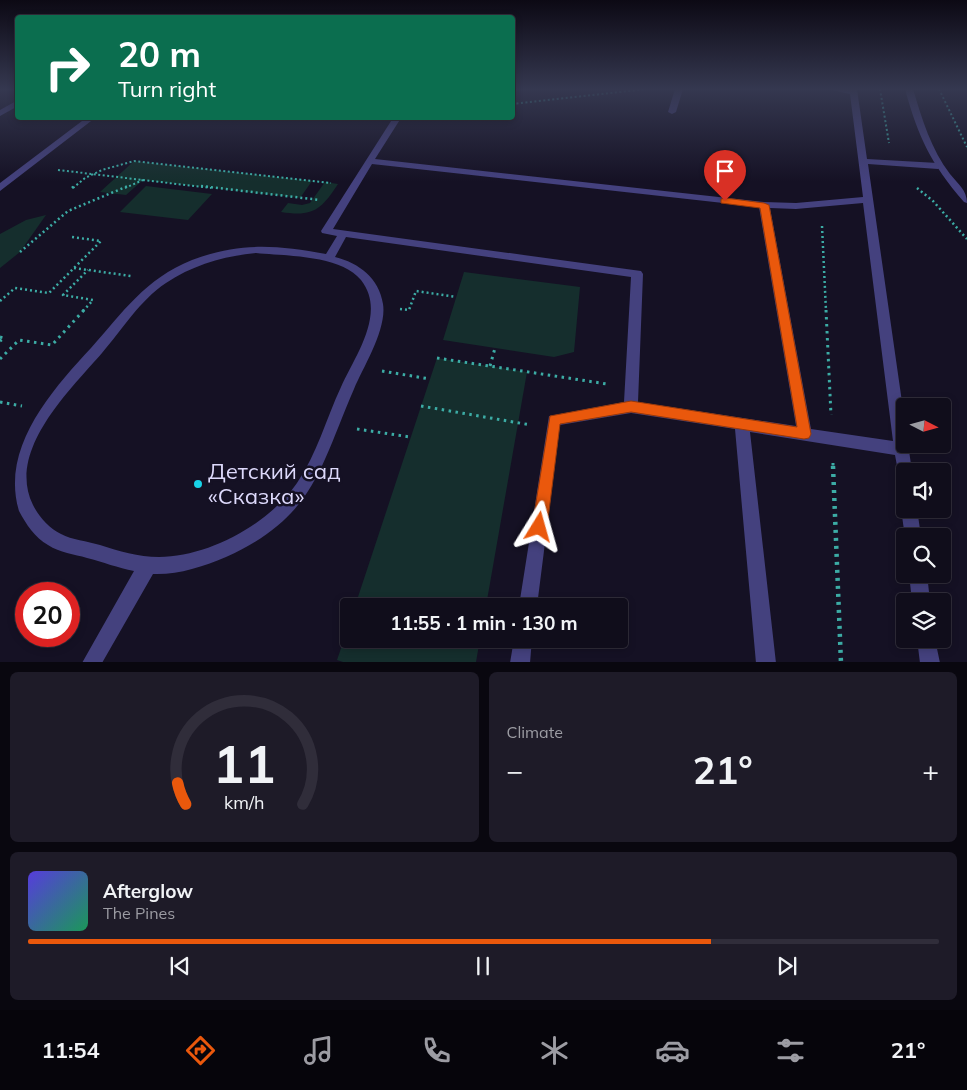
<!DOCTYPE html>
<html lang="en">
<head>
<meta charset="utf-8">
<style>
  body { margin:0; font-family:Mulish,sans-serif; background:#1e1b28; color:#f1f3f6; height:100vh; display:flex; flex-direction:column; font-size:19px; white-space:nowrap }
  * { box-sizing:border-box; margin:0 }
  p { font-size:16px; color:#9c9ca3 }
  .icon { flex:none; width:28px; height:28px; fill:none; stroke:currentColor; stroke-width:2; stroke-linecap:round; stroke-linejoin:round }
  .map { position:relative; height:662px; overflow:hidden }
  .details { display:flex; flex-direction:column; gap:10px; padding:10px; background:#09070f; flex:1 }
  .details>* { flex:none }
  .top-card { position:absolute; left:15px; top:15px; width:500px; height:105px; border-radius:5px; box-shadow:0 2px 8px #0003,0 0 0 1px #302d3a; background:#0b6e4f; color:#fff; overflow:hidden }
  .needle { width:32px; rotate:96deg }
  .fabs { position:absolute; left:896px; top:398px; display:grid; gap:10px }
  .fabs a { display:grid; place-items:center; width:55px; height:55px; border-radius:5px; background:#100d1b; box-shadow:0 2px 8px #0003,0 0 0 1px #302d3a; font-size:25px }
  .speed { position:absolute; left:15px; top:582px; display:flex; gap:10px; font-size:25px; font-weight:700; text-align:center }
  .speed>* { display:grid; place-content:center; width:65px; height:65px; border-radius:50%; background:#100d1b; box-shadow:0 2px 8px #0003,0 0 0 1px #302d3a; line-height:1 }
  .speed .limit { border:8px solid #d22; background:#fff; color:#111 }
  .pin { position:absolute; display:grid; place-items:center; width:42px; height:42px; color:#fff; margin:-51px -21px; border-radius:50% 50% 50% 0; rotate:-45deg; box-shadow:0 0 5px #0007 }
  .pin .icon { rotate:45deg }
  .me { position:absolute; width:55px; margin:-28px; rotate:8deg; stroke-linejoin:round; filter:drop-shadow(0 0 4px #0008) }
  .turn { display:flex; align-items:center; gap:18px; height:105px; padding:0 20px; font-size:22px }
  .turn .icon { width:65px; height:65px; stroke-width:2.5 }
  .turn b { display:block; font-size:35px; line-height:42px }
  .big { font-size:38px; font-weight:700; line-height:1.1 }
  .details .widget { flex:1; display:flex; flex-direction:column; justify-content:center; gap:8px; min-width:0; padding:0 18px; border-radius:8px; background:#1e1b28 }
  .details .dial { align-items:center; gap:0 }
  .dial svg { height:130px; overflow:visible; fill:none; stroke:#302d3a; stroke-width:7; stroke-linecap:round; text-anchor:middle }
  .dial text { fill:#f1f3f6; stroke:none }
  .song { display:flex; align-items:center; gap:15px }
  .cover { width:60px; height:60px; border-radius:8px; background:linear-gradient(135deg,hsl(250 70% 55%),hsl(150 70% 35%)) }
  .played { height:5px; border-radius:2px; background:linear-gradient(90deg,#ea580c 75%,#302d3a 75%) }
  .keys { display:flex; justify-content:space-around; direction:ltr }
  .heat { display:flex; justify-content:space-between; align-items:center; font-size:28px; direction:ltr }
  .details .tiles { flex:1; display:grid; gap:10px; grid-template-columns:1fr 1fr }
  .widget:last-child { grid-column:span 2 }
  .trip { position:absolute; left:340px; top:598px; width:288px; height:50px; border-radius:5px; background:#100d1b; box-shadow:0 2px 8px #0003,0 0 0 1px #302d3a; font-weight:700; line-height:50px; text-align:center }
  .tab-bar { display:flex; height:80px; justify-content:space-around; align-items:center; background:#06050b; color:#9c9ca3 }
  .tab-bar .icon { width:35px; height:35px }
  .tab-bar .on { color:#ea580c }
  .tab-bar b { font-size:22px; color:#f1f3f6 }
  .map>svg:first-child { display:block }
</style>
</head>
<body>
<div class="map">
<svg width="967" height="663" viewBox="0 0 967 663">
  <rect width="100%" height="100%" fill="#151124"/>
  <!-- green -->
  <path fill="#152e2d" d="M 134,161 L 159,164 L 312,181 L 300,198 L 143,180 L 126,195 L 100,192 Z
    M 325,182 L 338,184 C 321,210 313,217 281,212 L 288,203 L 302,205 L 310,203 Z
    M 146,186 L 212,194 L 188,220 L 120,212 Z
    M 46,215 L 20,252 L 0,268 L 0,234 L 26,220 Z
    M 464,272 L 580,287 L 574,352 L 554,357 L 443,340 Z
    M 437,358 L 527,372 L 486,606 L 355,606 Z
    M 349,625 L 349,639 L 480,639 L 476,662 L 346,663 L 337,660 Z"/>
  <g fill="none" stroke-linecap="round" stroke-linejoin="round">
    <!-- path-far3 -->
    <path stroke="#3caca5" stroke-width="2" stroke-dasharray="2 2.5" stroke-linecap="butt" d="M 880,89 L 889,143
      M 939,89 L 967,147
      M 512,104 L 647,89
      M 58,170 L 211,188
      M 73,188 L 85,178 L 102,170 L 134,161 L 331,183
      M 125,188 L 143,180"/>
    <!-- path-far2 -->
    <path stroke="#3caca5" stroke-width="2.5" stroke-dasharray="2 3" stroke-linecap="butt" d="M 201,186 L 320,200
      M 72,188 L 74,186
      M 917,188 L 933,201 L 967,239
      M 822,226 L 826,311
      M 20,252 L 68,211 L 128,186
      M 74,268 L 131,276
      M 0,301 L 15,288 L 49,293 L 101,241 L 72,237
      M 400,309 L 409,310 L 416,291 L 456,297
      M 83,311 L 93,300 L 63,295 L 88,270"/>
    <!-- path-far1 -->
    <path stroke="#3caca5" stroke-width="3" stroke-dasharray="2.5 4.5" stroke-linecap="butt" d="M 826,310 L 831,415
      M 0,337 L 4,338 L 0,341
      M 437,358 L 607,384
      M 0,359 L 19,340 L 52,345 L 84,310
      M 490,366 L 495,348
      M 382,371 L 430,379
      M 0,402 L 22,406
      M 421,406 L 531,425
      M 357,429 L 410,437
      M 833,463 L 833,467"/>
    <!-- path -->
    <path stroke="#3caca5" stroke-width="4.5" stroke-dasharray="3 5" stroke-linecap="butt" d="M 833,466 L 841,663"/>
    <!-- service -->
    <path fill="#44417e" fill-rule="evenodd" d="M 675,89 L 683,89 L 676,112 L 672,114 L 668,112 Z
      M 827,89 L 857,89 L 867,159 L 938,163 L 943,166 L 938,169 L 868,164 L 905,423 L 905,444 L 908,444 L 912,471 L 905,471 L 905,484 L 900,482 L 895,455 L 750,432 L 776,663 L 756,663 L 735,429 L 631,413 L 560,425 L 537,606 L 519,606 L 549,416 L 624,402 L 631,277 L 346,237 L 335,257 C 359,263 379,278 383,304 C 387,329 364,366 354,389 C 319,470 314,517 226,557 C 202,567 178,575 153,574 L 102,663 L 82,663 L 134,571 C 118,568 103,562 87,558 C 74,554 60,553 48,545 C 35,538 26,524 19,511 C 0,448 52,390 91,348 C 123,312 145,279 192,260 C 240,242 276,245 326,254 L 337,236 L 322,233 L 321,231 L 393,118 L 401,118 L 375,159 L 764,202 L 796,203 L 863,197 L 850,94 ZM 372,164 L 759,207 L 796,426 L 638,402 L 643,274 L 641,271 L 333,229 ZM 863,203 L 893,441 L 811,429 L 770,208 L 796,209 ZM 256,253 C 286,256 341,255 361,280 C 387,313 355,356 341,387 C 326,419 317,454 297,483 C 269,524 208,557 159,557 C 138,557 119,551 100,545 C 87,541 72,540 61,534 C 49,528 39,517 33,505 C 6,451 70,390 102,353 C 122,330 140,300 166,283 C 193,265 224,256 256,253 Z
      M 18,100 L 18,106 L 0,116 L 0,110 Z
      M 86,118 L 95,118 L 0,191 L 0,183 Z
      M 903,503 L 905,503 L 905,509 L 917,509 L 921,536 L 905,537 L 901,509 Z
      M 909,574 L 927,574 L 930,601 L 912,601 Z
      M 514,639 L 532,639 L 530,663 L 510,663 Z
      M 917,639 L 935,639 L 940,663 L 920,663 Z"/>
    <!-- tertiary -->
    <path fill="#44417e" fill-rule="evenodd" d="M 905,89 L 913,89 C 922,119 931,149 950,174 C 958,184 967,190 967,203 L 964,202 C 931,164 918,137 905,89 Z"/>
  </g>
  <!-- sky -->
  <linearGradient id="sky" x2="0" y2="1"><stop stop-color="#0c0914"/><stop offset="0.49" stop-color="#353850"/><stop offset="1" stop-color="#353850" stop-opacity="0"/></linearGradient>
  <rect width="967" height="182" fill="url(#sky)"/>
  <!-- route -->
  <path fill="#ea580c" stroke="#983908" d="M 725,198 L 764,203 L 769,205 L 811,434 L 809,438 L 804,439 L 631,412 L 560,424 L 547,527 L 545,533 L 539,535 L 534,533 L 532,527 L 550,416 L 631,401 L 797,427 L 760,208 L 721,203 L 721,199 Z"/>
  <!-- markers -->
  <circle fill="#18d2e7" stroke="#151124" stroke-width="2" cx="198" cy="484" r="5"/>
  <g text-anchor="middle" dominant-baseline="central" stroke-width="5" stroke-linejoin="round" paint-order="stroke">
    <!-- near-poi labels -->
    <g font-size="22" fill="#ddd9fb" stroke="#151124" text-anchor="start">
      <text x="208" y="471">Детский сад<tspan x="208" dy="25">«Сказка»</tspan></text>
    </g>
  </g>
</svg>
<div class="fabs">
<a><svg class="needle" viewBox="-14 -14 28 28"><path d="M0-13l5 13h-10z" fill="#e53935"/><path d="M0 13l5-13h-10z" fill="#9c9ca3"/></svg></a>
<a><svg class="icon" aria-label="sound" viewBox="0 0 24 24"><path d="M4 9h4l5-4v14l-5-4H4zM17 9q2 3 0 6"/></svg></a>
<a><svg class="icon" aria-label="search" viewBox="0 0 24 24"><circle cx="10" cy="10" r="6"/><path d="M15 15l6 6"/></svg></a>
<a><svg class="icon" aria-label="layers" viewBox="0 0 24 24"><path d="M12 4l9 5-9 5-9-5zM3 14l9 5 9-5"/></svg></a>
</div>
<div class="speed"><div class="limit">20</div></div>
<div class="pin" style="left:725px;top:201px;background:#d93025"><svg class="icon" aria-label="arrive" viewBox="0 0 24 24"><path d="M6 21V4h12l-3 4 3 4H6"/></svg></div>
<svg class="me" style="left:539px;top:527px" viewBox="-20 -20 40 40"><path d="M0-17L14 15 0 8-14 15z" fill="#ea580c" stroke="#fff" stroke-width="4"/></svg>
<div class="trip">11:55 · 1 min · 130 m</div>
<div class="top-card">
<div class="turn"><svg class="icon" aria-label="right" viewBox="0 0 24 24"><path d="M7 20v-9h11M14 6l5 5-5 5"/></svg><div><b>20 m</b>Turn right</div></div>
</div>
</div>
<section class="details">
<div class="tiles">
<div class="widget dial"><svg viewBox="0 0 100 80">
<path d="M14 69A42 42 0 1 1 86 69"/>
<path d="M14 69A42 42 0 0 1 9 56" stroke="#ea580c"/>
<text x="50" y="56" font-size="32" font-weight="700">11</text>
<text x="50" y="72" font-size="11">km/h</text>
</svg></div>
<div class="widget"><p>Climate</p>
<div class="heat"><a>−</a><b class="big">21°</b><a>+</a></div>
</div>
<div class="widget">
<div class="song"><i class="cover"></i><div><b>Afterglow</b><p>The Pines</p></div></div>
<div class="played"></div>
<div class="keys"><svg class="icon" aria-label="previous" viewBox="0 0 24 24"><path d="M18 5L8 12l10 7zM5 5v14"/></svg><svg class="icon" aria-label="pause" viewBox="0 0 24 24"><path d="M8 5v14M16 5v14"/></svg><svg class="icon" aria-label="next" viewBox="0 0 24 24"><path d="M6 5l10 7-10 7zM19 5v14"/></svg></div>
</div>
</div>
</section>
<nav class="tab-bar">
<b>11:54</b>
<svg class="icon on" aria-label="directions" viewBox="0 0 24 24"><path d="M12 3l9 9-9 9-9-9zM9 14v-3h6M13 9l2 2-2 2"/></svg>
<svg class="icon" aria-label="music" viewBox="0 0 24 24"><path d="M9 18V5l10-2v13"/><circle cx="6" cy="18" r="3"/><circle cx="16" cy="16" r="3"/></svg>
<svg class="icon" aria-label="phone" viewBox="0 0 24 24"><path d="M5 4h4l2 5-3 2q2 4 5 5l2-3 5 2v4C11 20 4 13 5 4z"/></svg>
<svg class="icon" aria-label="climate" viewBox="0 0 24 24"><path d="M12 3v18M4 7l16 10M4 17L20 7"/></svg>
<svg class="icon" aria-label="car" viewBox="0 0 24 24"><path d="M5 17H2v-5l4-1 3-4h7l3 4 3 1v5h-3M9 17h6M6 11h13"/><circle cx="7" cy="17" r="2"/><circle cx="17" cy="17" r="2"/></svg>
<svg class="icon" aria-label="filters" viewBox="0 0 24 24"><path d="M4 7h16M4 17h16"/><circle cx="9" cy="7" r="2"/><circle cx="15" cy="17" r="2"/></svg>
<b>21°</b>
</nav>
</body>
</html>
